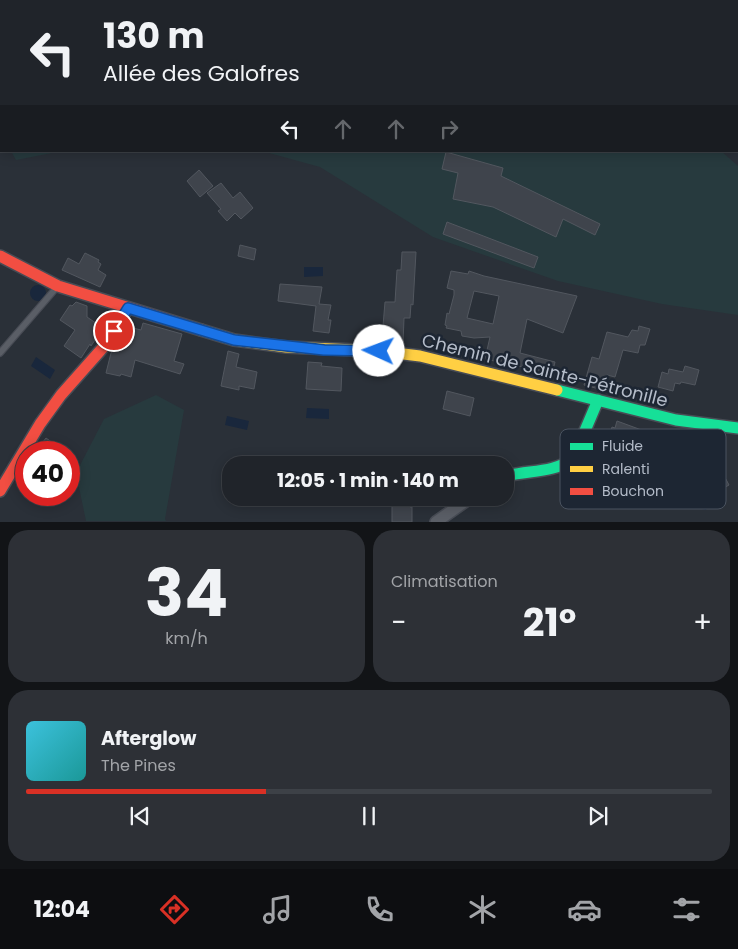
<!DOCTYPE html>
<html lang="fr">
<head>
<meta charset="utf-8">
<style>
  body { margin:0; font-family:Poppins,sans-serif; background:#2d3036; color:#f1f3f6; height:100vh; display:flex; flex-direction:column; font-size:19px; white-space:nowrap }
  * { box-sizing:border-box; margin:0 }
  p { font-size:16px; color:#a2a4a8 }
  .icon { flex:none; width:28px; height:28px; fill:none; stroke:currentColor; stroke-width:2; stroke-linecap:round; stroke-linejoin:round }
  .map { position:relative; height:522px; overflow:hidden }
  .side { display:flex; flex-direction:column; gap:8px; padding:8px; background:#121417; flex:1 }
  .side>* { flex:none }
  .hud { position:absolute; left:0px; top:0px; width:739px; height:152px; box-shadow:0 2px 12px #0003,0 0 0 1px #3d4147; background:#20242a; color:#f1f3f6; overflow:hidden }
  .speed { position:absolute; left:15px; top:441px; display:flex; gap:10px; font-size:25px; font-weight:700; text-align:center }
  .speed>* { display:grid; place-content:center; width:65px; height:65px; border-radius:50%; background:#20242a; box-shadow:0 2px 12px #0003,0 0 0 1px #3d4147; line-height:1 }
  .speed .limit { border:8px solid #d22; background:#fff; color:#111 }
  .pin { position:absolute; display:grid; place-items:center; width:42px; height:42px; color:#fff; margin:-21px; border:2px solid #fff; border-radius:50%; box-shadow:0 1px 5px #0007 }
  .me { position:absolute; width:55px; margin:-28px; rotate:272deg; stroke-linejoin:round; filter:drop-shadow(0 0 4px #0008) }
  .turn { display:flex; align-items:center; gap:18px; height:105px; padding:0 20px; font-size:22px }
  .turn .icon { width:65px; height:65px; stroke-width:2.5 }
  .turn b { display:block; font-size:35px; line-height:42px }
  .lanes { display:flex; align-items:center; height:48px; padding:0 20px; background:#0003; justify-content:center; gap:25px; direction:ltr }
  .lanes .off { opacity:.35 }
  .big { font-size:38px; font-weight:700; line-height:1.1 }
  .side .widget { flex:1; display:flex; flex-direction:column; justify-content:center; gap:8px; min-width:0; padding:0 18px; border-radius:20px; background:#2d3036 }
  .side .dial { align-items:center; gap:0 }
  .dial b { font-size:65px; line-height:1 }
  .song { display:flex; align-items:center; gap:15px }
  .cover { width:60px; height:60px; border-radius:8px; background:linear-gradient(135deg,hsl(190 70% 55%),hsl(180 70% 35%)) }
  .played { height:5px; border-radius:2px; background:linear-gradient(90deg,#d93025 35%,#3d4147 35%) }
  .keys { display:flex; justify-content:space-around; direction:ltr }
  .heat { display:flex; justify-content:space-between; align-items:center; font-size:28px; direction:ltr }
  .side .tiles { flex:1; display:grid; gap:8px; grid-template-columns:1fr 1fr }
  .widget:last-child { grid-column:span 2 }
  .trip { position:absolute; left:222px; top:456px; width:292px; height:50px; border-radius:20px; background:#20242a; box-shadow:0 2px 12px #0003,0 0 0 1px #3d4147; font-weight:700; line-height:50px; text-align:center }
  .tab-bar { display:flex; height:80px; justify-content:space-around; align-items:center; background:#0d0e11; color:#a2a4a8 }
  .tab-bar .icon { width:35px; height:35px }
  .tab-bar .current { color:#d93025 }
  .tab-bar b { font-size:22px; color:#f1f3f6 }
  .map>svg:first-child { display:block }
</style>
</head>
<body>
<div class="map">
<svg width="738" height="522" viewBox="0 0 738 522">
  <rect width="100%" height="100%" fill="#2a3038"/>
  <!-- green -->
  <path fill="#273a3e" d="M 0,0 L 403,0 L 411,1 L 1,1 L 1,133 Z
    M 11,151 L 62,151 L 16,160 Z
    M 262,151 L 721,151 L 738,166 L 738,315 L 662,304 L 558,281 L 433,237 L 320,167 Z
    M 156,395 L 184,410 L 165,519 L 166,521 L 86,521 L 76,473 L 104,419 Z"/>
  <!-- water -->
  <path fill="#19273c" d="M 304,267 L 323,267 L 323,276 L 304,277 Z
    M30 293a8 8 0 1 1 16 0a8 8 0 1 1-16 0Z
    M436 348a7 7 0 1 1 14 0a7 7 0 1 1-14 0Z
    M366 365a8 8 0 1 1 16 0a8 8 0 1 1-16 0Z
    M 36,357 L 55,370 L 50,379 L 31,366 Z
    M 307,408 L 329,409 L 329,419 L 306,418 Z
    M 227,416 L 249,421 L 247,430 L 225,425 Z
    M 693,498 L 708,503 L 706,510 L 690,505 Z"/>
  <!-- building -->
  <path fill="#3f444c" stroke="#52575f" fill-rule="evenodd" d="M 446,152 L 503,168 L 501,176 L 600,224 L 595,235 L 563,219 L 556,237 L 493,207 L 453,199 L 458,173 L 442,169 Z
    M 199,170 L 213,186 L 200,197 L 187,181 Z
    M 221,183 L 233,198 L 240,192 L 253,208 L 241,219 L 235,213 L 227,221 L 218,211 L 221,209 L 207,193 Z
    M 447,222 L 538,257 L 534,268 L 443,234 Z
    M 240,245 L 256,249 L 254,260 L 238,256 Z
    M 402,252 L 416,252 L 413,305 L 411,304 L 410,318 L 404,318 L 403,344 L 387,342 L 388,326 L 383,326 L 385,302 L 395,302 L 397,270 L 401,270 Z
    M 85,253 L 99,260 L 98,262 L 101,264 L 98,270 L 106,275 L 100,287 L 62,270 L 68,258 L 79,264 Z
    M 451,271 L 468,274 L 469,271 L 484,276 L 577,296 L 563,333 L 527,319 L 520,353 L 555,362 L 551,378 L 531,373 L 532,369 L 485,359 L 490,337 L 474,338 L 462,336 L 461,331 L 446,328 L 447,326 L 445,325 L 447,313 L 449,314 L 454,295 L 454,290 L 447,288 ZM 474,291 L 499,296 L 493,324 L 467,318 Z
    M 280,284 L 322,287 L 319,304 L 331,305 L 328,320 L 331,320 L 329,333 L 313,331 L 316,306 L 278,301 Z
    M 76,302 L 87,306 L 87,317 L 103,328 L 91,346 L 90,344 L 81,358 L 64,346 L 75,330 L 60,320 L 70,305 L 72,306 Z
    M 143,323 L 182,334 L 174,361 L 184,364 L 180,374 L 135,360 L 131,377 L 121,374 L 120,376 L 106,373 L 111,353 L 123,335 L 130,338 L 133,328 L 141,330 Z
    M 639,326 L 650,329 L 645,345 L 640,345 L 638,353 L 623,350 L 615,377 L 607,375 L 603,390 L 584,385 L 592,357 L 599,359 L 607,332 L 628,337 L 632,330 L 638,331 Z
    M 228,351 L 239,354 L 236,367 L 257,372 L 254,389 L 239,386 L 239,390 L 221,386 Z
    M 308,362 L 322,363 L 321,366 L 342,368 L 341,391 L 306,389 Z
    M 685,366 L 699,370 L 695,385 L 681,382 L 680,384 L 675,383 L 673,391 L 658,387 L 662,372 L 668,374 L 669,369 L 683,372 Z
    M 447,391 L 474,398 L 470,416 L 443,409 Z
    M 617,421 L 647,432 L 640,451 L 608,440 L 612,427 L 615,428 Z
    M 46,438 L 66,452 L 47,452 L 39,447 Z
    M 695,462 L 721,470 L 729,485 L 715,493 L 710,484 L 697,481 L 699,475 L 692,473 Z
    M 392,498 L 410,498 L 410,507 L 412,507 L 412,522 L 392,522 Z"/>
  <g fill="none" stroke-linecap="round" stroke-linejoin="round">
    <!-- lane casing -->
    <g stroke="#484c55" stroke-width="8">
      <path id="lane" d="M 0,353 L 57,287"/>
    </g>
    <!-- street casing -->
    <g stroke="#484c55" stroke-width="14">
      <path id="street" d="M 436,522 L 470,498"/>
    </g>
    <!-- fast casing -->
    <g stroke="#484c55" stroke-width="14">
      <path id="fast" d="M 557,390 L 676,420 L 738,428
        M 506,476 C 529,470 553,473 573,459 L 598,400"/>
    </g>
    <!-- slow casing -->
    <g stroke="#484c55" stroke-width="14">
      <path id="slow" d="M 201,330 L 234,340 L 286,347 L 379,351 L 420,356 L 557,390"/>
    </g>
    <!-- jam casing -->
    <g stroke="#484c55" stroke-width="14">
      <path id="jam" d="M 0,256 L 58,286 L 201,330
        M 0,491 L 40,424 L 61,395 L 107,343 L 128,308"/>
    </g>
    <!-- lane -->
    <use href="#lane" stroke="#5a5e66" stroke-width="5.5"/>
    <!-- street -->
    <use href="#street" stroke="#5a5e66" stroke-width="11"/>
    <!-- fast -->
    <use href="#fast" stroke="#16e098" stroke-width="11"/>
    <!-- slow -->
    <use href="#slow" stroke="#ffcf43" stroke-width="11"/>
    <!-- jam -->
    <use href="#jam" stroke="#f24e42" stroke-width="11"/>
  </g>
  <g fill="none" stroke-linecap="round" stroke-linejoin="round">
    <!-- route casing -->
    <g stroke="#114b97" stroke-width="12">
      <path id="route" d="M 114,331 L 128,308 L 234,340 L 324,350 L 379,351"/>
    </g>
    <!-- route -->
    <use href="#route" stroke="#1a73e8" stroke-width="9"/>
  </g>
  <g text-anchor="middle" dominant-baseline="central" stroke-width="5" stroke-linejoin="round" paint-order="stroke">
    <!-- street labels -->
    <g font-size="18" fill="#b4bcc9" stroke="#1d2633">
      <text transform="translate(545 370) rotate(14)">Chemin de Sainte-Pétronille</text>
    </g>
  </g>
  <!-- legend -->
  <rect x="560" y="429" width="166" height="80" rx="8" fill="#1d2633" stroke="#4a5360" stroke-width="1"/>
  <rect x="570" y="443" width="23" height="7" fill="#16e098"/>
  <rect x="570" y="466" width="23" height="6" fill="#ffcf43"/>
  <rect x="570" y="488" width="23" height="7" fill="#f24e42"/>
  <g font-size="14" fill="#b4bcc9">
    <text x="602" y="451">Fluide</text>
    <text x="602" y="474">Ralenti</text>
    <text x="602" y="496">Bouchon</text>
  </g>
</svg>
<div class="speed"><div class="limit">40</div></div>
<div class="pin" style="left:114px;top:331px;background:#d93025"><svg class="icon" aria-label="arrive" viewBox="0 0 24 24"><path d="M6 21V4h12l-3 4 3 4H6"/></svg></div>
<svg class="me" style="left:379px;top:351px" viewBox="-20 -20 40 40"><circle r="19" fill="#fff"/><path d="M0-13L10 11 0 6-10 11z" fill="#1a73e8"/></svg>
<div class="trip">12:05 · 1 min · 140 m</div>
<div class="hud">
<div class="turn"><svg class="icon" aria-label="left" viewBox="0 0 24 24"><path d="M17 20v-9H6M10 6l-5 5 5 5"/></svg><div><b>130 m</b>Allée des Galofres</div></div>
<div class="lanes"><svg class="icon" aria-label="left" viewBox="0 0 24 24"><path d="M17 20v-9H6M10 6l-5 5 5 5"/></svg><svg class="icon off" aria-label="ahead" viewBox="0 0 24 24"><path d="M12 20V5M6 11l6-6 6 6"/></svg><svg class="icon off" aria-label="ahead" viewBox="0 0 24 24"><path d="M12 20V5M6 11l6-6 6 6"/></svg><svg class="icon off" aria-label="right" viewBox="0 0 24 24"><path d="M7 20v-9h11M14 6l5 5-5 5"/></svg></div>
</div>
</div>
<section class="side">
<div class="tiles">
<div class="widget dial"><b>34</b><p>km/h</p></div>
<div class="widget"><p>Climatisation</p>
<div class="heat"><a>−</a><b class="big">21°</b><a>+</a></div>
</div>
<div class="widget">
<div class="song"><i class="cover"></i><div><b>Afterglow</b><p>The Pines</p></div></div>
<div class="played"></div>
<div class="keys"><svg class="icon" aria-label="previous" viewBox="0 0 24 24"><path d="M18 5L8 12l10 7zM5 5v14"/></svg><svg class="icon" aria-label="pause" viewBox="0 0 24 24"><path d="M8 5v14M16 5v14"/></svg><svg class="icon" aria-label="next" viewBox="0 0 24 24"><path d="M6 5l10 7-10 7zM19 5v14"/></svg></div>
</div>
</div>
</section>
<nav class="tab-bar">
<b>12:04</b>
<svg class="icon current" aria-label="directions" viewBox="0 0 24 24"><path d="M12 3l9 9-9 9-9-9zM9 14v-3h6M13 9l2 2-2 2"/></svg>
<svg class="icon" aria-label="music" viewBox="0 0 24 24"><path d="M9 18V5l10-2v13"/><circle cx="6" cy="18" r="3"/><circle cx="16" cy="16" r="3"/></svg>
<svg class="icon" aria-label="phone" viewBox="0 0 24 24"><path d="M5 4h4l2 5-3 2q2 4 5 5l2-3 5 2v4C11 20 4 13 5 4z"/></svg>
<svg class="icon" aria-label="climate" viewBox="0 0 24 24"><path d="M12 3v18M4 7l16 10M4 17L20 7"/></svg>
<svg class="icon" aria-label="car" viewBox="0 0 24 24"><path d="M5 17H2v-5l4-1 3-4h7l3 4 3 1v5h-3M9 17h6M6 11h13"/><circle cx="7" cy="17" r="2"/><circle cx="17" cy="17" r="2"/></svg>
<svg class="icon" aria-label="filters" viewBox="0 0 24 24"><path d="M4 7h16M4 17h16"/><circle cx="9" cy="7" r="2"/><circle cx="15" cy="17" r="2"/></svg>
</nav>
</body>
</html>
